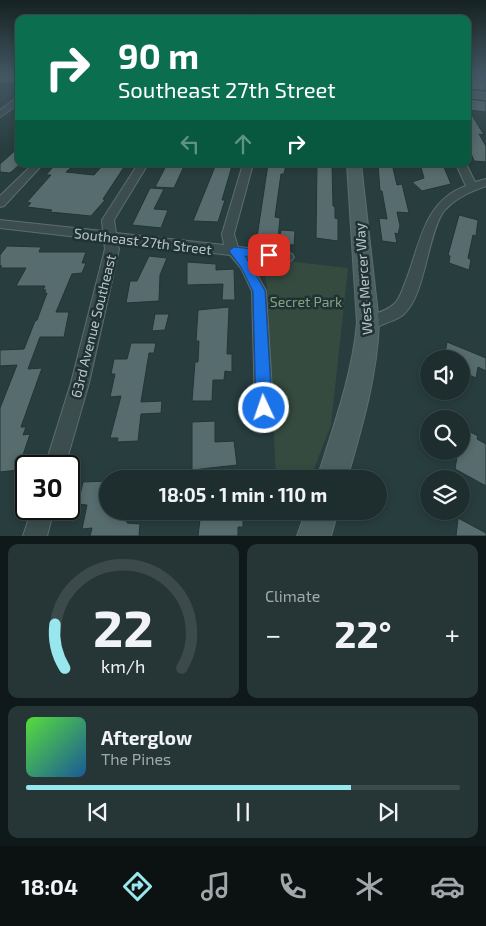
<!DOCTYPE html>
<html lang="en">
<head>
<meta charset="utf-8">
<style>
  body { margin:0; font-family:"Exo 2",sans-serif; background:#263636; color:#f1f3f6; height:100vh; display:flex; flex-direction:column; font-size:19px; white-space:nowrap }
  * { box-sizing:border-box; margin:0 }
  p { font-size:16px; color:#a1a8aa }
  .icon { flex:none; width:28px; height:28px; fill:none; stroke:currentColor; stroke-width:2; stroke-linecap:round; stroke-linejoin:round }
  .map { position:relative; height:536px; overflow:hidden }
  .side { display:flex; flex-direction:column; gap:8px; padding:8px; background:#101919; flex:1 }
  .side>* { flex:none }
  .banner { position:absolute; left:15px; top:15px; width:456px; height:152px; border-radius:10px; box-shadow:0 2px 8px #0003,0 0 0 1px #3c4a4a; background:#0b6e4f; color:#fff; overflow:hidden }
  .tools { position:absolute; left:420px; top:350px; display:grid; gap:10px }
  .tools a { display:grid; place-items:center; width:50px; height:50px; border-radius:50%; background:#1e2e2e; box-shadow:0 2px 8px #0003,0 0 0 1px #3c4a4a; font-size:25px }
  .speed { position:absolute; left:15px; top:455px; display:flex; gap:10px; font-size:25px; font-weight:700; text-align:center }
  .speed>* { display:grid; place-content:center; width:65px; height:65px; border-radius:50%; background:#1e2e2e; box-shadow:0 2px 8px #0003,0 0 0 1px #3c4a4a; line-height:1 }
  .speed .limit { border:2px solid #111; border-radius:8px; background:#fff; color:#111 }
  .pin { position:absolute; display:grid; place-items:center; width:42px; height:42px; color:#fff; margin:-21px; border-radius:10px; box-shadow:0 2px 8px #0006 }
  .me { position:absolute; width:55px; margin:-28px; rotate:357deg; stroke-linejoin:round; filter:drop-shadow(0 0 4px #0008) }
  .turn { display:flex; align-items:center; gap:18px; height:105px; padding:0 20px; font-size:22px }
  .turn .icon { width:65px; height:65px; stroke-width:2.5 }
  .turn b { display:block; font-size:35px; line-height:42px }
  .lanes { display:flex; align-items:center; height:48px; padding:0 20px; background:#0003; justify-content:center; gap:25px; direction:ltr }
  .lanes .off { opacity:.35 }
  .big { font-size:38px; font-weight:700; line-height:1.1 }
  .side .widget { flex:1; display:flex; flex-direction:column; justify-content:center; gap:8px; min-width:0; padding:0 18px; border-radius:10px; background:#263636 }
  .side .dial { align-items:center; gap:0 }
  .dial svg { height:130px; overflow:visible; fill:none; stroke:#3c4a4a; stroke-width:7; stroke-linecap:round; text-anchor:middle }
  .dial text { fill:#f1f3f6; stroke:none }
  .song { display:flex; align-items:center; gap:15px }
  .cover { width:60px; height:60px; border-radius:8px; background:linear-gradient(135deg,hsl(110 70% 55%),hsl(210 70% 35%)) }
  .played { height:5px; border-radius:2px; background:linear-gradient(90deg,#98e6ee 75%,#3c4a4a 75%) }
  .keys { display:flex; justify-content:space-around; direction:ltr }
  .heat { display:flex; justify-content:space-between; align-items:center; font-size:28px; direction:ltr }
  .side .tiles { flex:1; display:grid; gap:8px; grid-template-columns:1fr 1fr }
  .widget:last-child { grid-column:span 2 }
  .trip { position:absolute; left:99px; top:470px; width:288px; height:50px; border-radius:25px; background:#1e2e2e; box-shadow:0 2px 8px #0003,0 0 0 1px #3c4a4a; font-weight:700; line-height:50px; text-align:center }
  .menu { display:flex; height:80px; justify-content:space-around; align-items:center; background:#0c1212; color:#a1a8aa }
  .menu .icon { width:35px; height:35px }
  .menu .selected { color:#98e6ee }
  .menu b { font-size:22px; color:#f1f3f6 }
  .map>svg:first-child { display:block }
</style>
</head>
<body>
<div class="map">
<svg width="486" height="536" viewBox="0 0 486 536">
  <rect width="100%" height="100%" fill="#283d3e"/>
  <!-- green -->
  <path fill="#364b3f" d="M 261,258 L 348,268 L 331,425 L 310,479 L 276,479 L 267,286 Z"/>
  <!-- building -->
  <path fill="#576c6e" stroke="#233436" d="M 468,75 L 486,77 L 486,91 L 468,89 Z
    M 468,99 L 486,101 L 486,112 L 469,110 L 484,135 L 479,134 L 486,146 L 486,162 L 474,161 L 468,146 Z
    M 19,147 L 19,165 L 10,173 L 0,172 L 0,164 Z
    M 61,164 L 75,164 L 66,172 L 94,175 L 104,164 L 126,164 L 103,199 L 105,200 L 91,216 L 50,212 L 52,210 L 27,207 L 31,203 L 27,202 L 51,175 L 46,175 L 53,167 Z
    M 167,164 L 185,164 L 174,188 L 155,187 Z
    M 216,164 L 232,166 L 222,200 L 225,200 L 218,222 L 193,221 Z
    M 268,164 L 286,164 L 284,174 L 281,174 L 275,217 L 280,218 L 278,239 L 257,237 Z
    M 317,164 L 332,164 L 333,206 L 335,207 L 335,218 L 338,219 L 338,241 L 316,238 Z
    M 378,164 L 392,164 L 397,185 L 402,184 L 409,213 L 397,212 L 400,226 L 398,234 L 395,233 L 397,243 L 382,241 L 379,218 L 387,219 L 382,191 L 380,191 Z
    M 420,164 L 443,165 L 451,184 L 422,191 L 412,182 L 424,178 Z
    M 150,188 L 164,189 L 154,209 L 168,210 L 161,228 L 132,225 Z
    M 459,215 L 478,220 L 476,236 L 473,235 L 468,258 L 471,260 L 469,270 L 449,263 L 450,256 L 448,255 Z
    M 281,230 L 295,231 L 294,245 L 279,244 Z
    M 7,246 L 41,247 L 39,252 L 86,252 L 82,263 L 86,263 L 82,273 L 72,274 L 56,312 L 69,312 L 64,337 L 40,337 L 28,369 L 42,368 L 21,427 L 26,427 L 23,435 L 30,434 L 18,470 L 0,472 L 0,408 L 17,365 L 0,366 L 0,350 L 24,349 L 35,321 L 37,320 L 47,293 L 44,293 L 46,290 L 43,290 L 45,286 L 16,286 L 26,268 L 0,268 L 2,266 L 0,266 L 0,255 Z
    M 149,256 L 167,258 L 160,275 L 159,301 L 126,303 L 130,281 L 137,281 Z
    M 187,262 L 216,264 L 216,270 L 234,269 L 235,300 L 222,300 L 223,284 L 187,285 Z
    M 229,307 L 227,354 L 232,354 L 232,372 L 225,371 L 224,380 L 213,380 L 212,401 L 192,401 L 195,362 L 198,362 L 199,341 L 196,341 L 198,310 Z
    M 155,314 L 169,314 L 165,330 L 152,331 Z
    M 447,342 L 486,358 L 486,371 L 478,367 L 476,378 L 461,371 L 461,359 L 444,359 Z
    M 131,343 L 156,343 L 154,353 L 149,353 L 141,402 L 162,401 L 161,413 L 141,414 L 138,441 L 117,442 L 118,438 L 110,438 L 121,396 L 110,397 L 115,374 L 111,374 L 114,359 L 127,359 Z
    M 215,421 L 215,442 L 234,441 L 237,465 L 192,470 L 192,422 Z
    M 461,427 L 478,436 L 477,439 L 486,444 L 486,486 L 455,469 L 458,451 L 461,451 Z
    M 108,481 L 108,511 L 126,511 L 125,521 L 128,521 L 127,523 L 140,524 L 139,536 L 90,536 L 92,528 L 82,529 L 87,505 L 78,504 L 83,482 Z
    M 201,511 L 243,511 L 243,527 L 238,527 L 238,536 L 198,536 Z
    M 458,518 L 486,533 L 486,536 L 456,536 Z"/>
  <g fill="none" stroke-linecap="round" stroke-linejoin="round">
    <!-- street casing -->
    <g stroke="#5d6d6f" stroke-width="2">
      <path id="street" d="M 16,98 L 19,98 L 19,104 L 0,117 L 0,110 Z
        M 33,164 L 43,164 L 4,206 L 0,207 L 0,196 Z
        M 138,164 L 148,164 L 114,220 L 116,233 L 224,245 L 222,234 L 243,164 L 253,164 L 234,234 L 238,247 L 287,252 L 292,254 L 294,257 L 292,260 L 287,262 L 247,257 L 266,291 L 273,408 L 271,415 L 264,417 L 257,415 L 255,408 L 252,291 L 241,268 L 230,255 L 117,242 L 119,249 L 89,383 L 65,466 L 45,466 L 71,383 L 105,249 L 104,240 L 0,228 L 0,220 L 103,231 L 102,220 Z
        M 456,164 L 466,164 L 475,182 L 486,179 L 486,186 C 470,192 452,199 442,214 C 427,239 425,295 404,314 C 399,319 391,321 384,324 C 376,327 370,331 362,328 L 360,323 L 362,318 C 373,314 386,312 394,304 C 400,299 402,290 405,283 C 420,246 423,201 466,186 Z
        M 32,509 L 54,509 L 47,536 L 23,536 Z"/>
    </g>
    <!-- secondary casing -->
    <g stroke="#5d6d6f" stroke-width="2">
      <path id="secondary" d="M 0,75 L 19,76 L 19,82 L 0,81 Z
        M 468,91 L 486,93 L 486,99 L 468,97 Z
        M 347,164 L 361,164 L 379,323 C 377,377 362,427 347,479 L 317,479 C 333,427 352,377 357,323 Z
        M 306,511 L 338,511 L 331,536 L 297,536 Z"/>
    </g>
    <!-- street -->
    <use href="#street" fill="#3c4d4e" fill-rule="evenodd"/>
    <!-- secondary -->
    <use href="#secondary" fill="#4b5f61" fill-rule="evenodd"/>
  </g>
  <!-- sky -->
  <linearGradient id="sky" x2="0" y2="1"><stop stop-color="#162222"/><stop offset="0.5" stop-color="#425763"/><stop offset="1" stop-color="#425763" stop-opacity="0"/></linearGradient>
  <rect width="486" height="150" fill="url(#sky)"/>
  <!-- route -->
  <path fill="#1a73e8" stroke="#114b97" d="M 234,247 L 269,251 L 275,255 L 269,259 L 245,256 L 265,291 L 272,408 L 269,414 L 264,416 L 259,414 L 256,408 L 253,291 L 241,267 L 229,251 Z"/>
  <g text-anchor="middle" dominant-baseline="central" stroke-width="5" stroke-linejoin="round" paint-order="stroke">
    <!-- street labels -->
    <g font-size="14" fill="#b9c7c9" stroke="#213234">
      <text transform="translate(143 241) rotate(7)">Southeast 27th Street</text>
      <text transform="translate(363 279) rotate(-94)">West Mercer Way</text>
      <text transform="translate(93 326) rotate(-76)">63rd Avenue Southeast</text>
    </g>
    <!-- park labels -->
    <g font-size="14" fill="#8aa180" stroke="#213234">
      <text x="306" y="301">Secret Park</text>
    </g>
  </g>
</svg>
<div class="tools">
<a><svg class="icon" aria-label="sound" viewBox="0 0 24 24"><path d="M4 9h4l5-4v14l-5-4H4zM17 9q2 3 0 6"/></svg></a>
<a><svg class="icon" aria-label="search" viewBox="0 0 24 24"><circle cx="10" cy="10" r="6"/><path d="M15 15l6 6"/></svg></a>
<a><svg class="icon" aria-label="layers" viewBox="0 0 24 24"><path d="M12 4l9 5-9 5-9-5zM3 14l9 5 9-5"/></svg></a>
</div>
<div class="speed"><div class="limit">30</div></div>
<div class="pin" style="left:269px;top:255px;background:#d93025"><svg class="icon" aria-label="arrive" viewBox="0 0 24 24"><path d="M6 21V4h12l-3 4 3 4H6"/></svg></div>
<svg class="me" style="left:264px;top:408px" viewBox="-20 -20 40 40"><circle r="17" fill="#1a73e8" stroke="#fff" stroke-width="3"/><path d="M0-11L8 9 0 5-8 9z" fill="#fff"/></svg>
<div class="trip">18:05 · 1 min · 110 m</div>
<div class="banner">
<div class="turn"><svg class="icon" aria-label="right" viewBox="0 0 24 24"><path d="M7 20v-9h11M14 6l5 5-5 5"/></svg><div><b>90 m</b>Southeast 27th Street</div></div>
<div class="lanes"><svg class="icon off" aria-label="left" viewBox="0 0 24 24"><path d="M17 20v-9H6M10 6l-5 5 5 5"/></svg><svg class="icon off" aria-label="ahead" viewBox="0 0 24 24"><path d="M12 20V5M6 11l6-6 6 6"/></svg><svg class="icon" aria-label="right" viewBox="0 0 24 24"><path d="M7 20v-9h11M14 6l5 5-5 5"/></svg></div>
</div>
</div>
<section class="side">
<div class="tiles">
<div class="widget dial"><svg viewBox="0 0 100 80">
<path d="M14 69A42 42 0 1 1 86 69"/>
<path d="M14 69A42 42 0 0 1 8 42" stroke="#98e6ee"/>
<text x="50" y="56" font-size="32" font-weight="700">22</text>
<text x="50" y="72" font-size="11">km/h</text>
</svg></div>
<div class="widget"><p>Climate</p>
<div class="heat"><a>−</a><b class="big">22°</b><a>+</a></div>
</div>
<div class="widget">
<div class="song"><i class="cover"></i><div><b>Afterglow</b><p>The Pines</p></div></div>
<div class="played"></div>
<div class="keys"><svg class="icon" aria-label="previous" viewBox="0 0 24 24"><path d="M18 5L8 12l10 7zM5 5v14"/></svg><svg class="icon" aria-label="pause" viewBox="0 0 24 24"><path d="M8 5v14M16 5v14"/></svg><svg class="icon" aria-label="next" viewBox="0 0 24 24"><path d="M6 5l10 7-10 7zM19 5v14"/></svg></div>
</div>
</div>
</section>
<nav class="menu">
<b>18:04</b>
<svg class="icon selected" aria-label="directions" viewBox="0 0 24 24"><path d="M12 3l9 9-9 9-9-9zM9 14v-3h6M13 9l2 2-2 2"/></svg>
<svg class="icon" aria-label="music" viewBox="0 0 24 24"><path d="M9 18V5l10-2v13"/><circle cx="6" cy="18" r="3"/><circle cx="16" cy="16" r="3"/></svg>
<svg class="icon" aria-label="phone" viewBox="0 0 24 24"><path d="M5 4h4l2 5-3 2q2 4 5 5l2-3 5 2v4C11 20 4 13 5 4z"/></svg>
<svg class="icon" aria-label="climate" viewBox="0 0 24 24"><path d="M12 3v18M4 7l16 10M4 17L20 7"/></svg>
<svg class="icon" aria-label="car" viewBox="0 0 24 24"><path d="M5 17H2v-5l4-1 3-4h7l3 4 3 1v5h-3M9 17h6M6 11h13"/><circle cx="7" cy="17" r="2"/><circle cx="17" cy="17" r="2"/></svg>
</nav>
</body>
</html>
